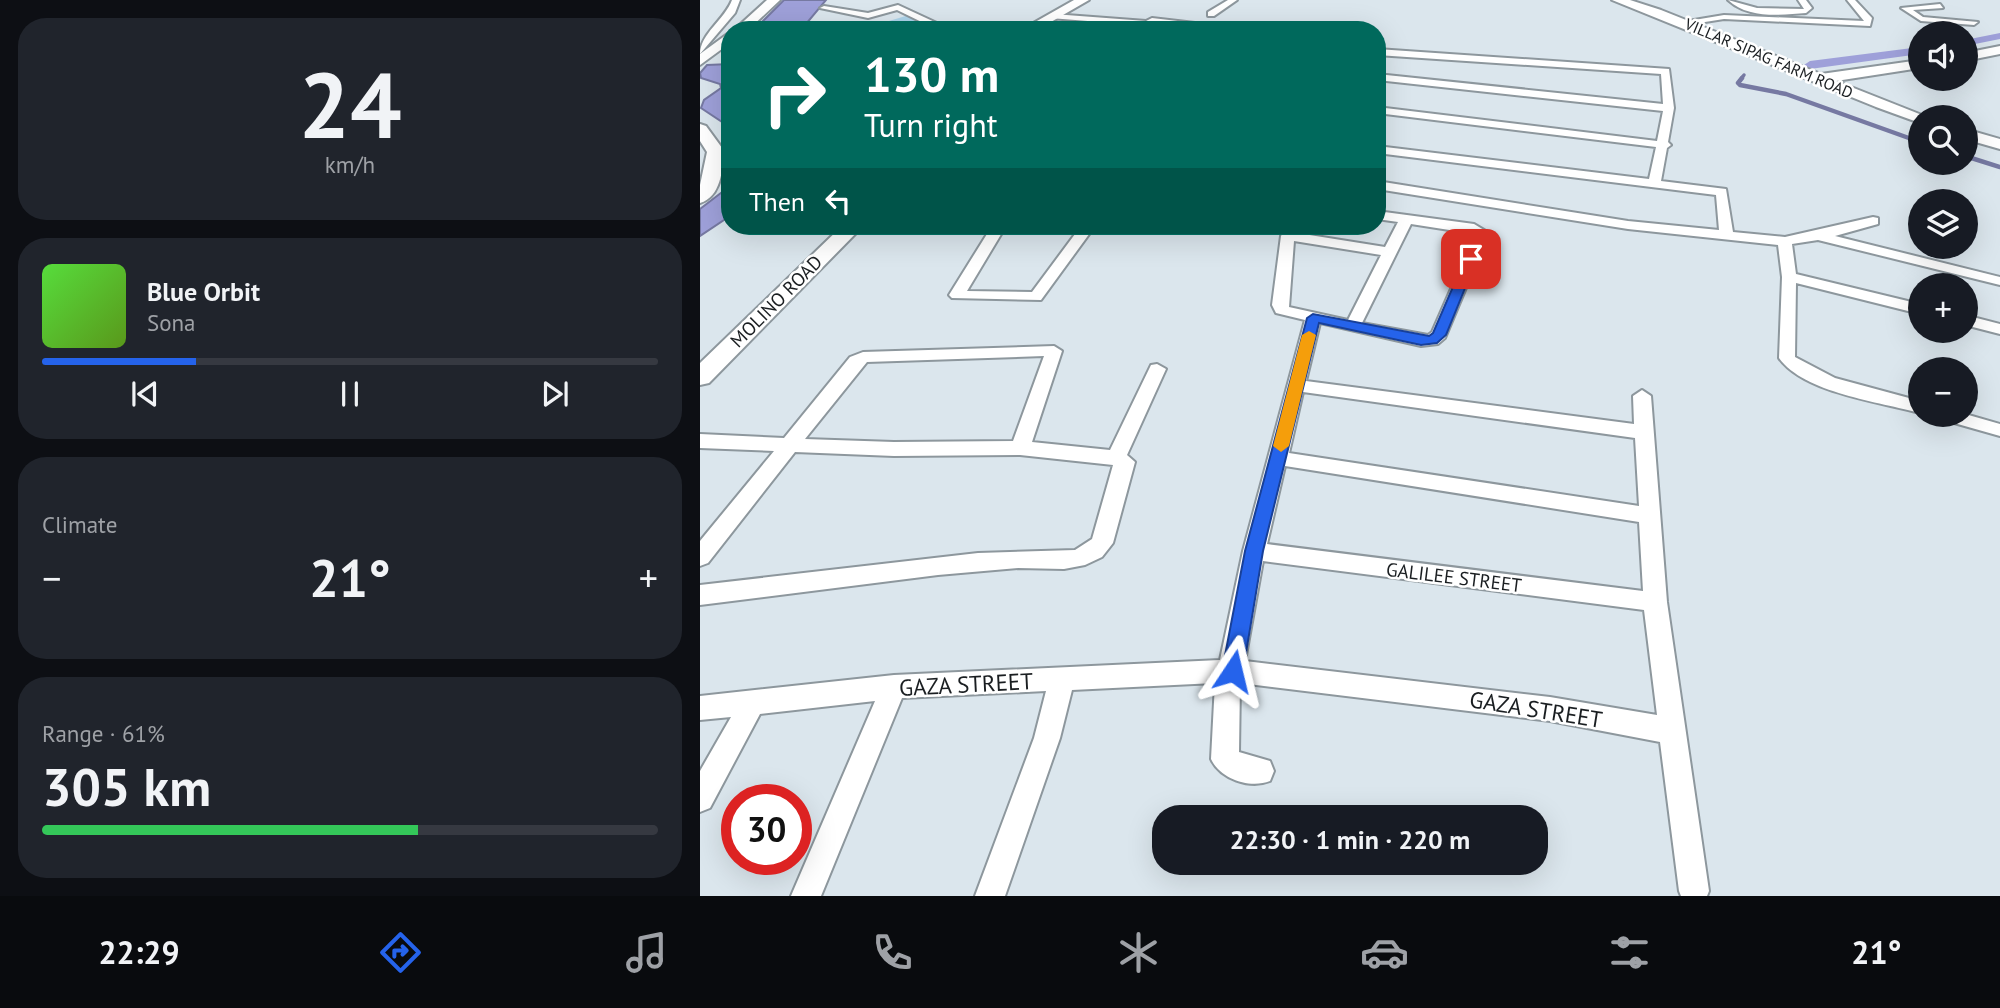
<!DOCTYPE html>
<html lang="en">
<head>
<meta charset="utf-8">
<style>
  body { margin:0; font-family:"PT Sans",sans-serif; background:#20242c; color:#f1f3f6; height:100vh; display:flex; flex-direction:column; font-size:26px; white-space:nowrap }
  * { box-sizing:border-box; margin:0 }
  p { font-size:23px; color:#9ea1a6 }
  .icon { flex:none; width:38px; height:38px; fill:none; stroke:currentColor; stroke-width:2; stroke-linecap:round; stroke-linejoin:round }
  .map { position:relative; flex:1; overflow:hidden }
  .drawer { display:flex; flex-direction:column; gap:18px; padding:18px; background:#0d0f14; width:700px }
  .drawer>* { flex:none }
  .guide { position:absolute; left:21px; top:21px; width:665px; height:214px; border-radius:28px; box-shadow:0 7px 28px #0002; background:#00695c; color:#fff; overflow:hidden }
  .tools { position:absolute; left:1208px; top:21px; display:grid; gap:14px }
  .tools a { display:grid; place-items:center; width:70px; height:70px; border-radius:50%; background:#171b24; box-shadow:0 7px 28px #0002; font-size:35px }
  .speed { position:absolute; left:21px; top:784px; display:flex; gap:14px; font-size:35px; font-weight:700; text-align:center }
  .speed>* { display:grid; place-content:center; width:91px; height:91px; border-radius:50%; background:#171b24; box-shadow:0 7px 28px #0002; line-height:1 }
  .speed .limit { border:10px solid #d22; background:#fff; color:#111 }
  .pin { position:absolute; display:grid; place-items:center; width:60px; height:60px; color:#fff; margin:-30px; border-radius:14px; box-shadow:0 4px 10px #0006 }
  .me { position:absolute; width:77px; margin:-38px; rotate:10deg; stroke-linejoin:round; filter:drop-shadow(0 0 5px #0008) }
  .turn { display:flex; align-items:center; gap:24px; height:147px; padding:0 28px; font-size:32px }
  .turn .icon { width:91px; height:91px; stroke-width:2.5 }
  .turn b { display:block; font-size:49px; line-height:60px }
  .then { display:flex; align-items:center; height:66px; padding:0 28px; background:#0003; gap:14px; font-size:26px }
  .big { font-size:52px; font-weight:800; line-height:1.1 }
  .drawer .card { flex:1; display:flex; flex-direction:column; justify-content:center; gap:10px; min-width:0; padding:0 24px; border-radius:28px; background:#20242c }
  .drawer .dial { align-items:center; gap:0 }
  .dial b { font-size:91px; line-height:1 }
  .song { display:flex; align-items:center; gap:21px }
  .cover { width:84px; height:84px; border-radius:10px; background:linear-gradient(135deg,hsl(110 70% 55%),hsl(90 70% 35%)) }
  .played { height:7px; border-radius:4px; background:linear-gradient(90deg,#2563eb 25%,#363941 25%) }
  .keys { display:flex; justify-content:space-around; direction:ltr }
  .heat { display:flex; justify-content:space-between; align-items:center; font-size:38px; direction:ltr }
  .charge { height:10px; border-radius:5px; background:linear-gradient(90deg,#34c759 61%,#363941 0) }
  .trip { position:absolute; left:452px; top:805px; width:396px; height:70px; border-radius:28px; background:#171b24; box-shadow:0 7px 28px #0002; font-weight:800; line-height:70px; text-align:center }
  .menu { display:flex; height:112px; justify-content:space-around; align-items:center; background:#090b0e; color:#9ea1a6 }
  .menu .icon { width:49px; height:49px }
  .menu .selected { color:#2563eb }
  .menu b { font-size:32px; color:#f1f3f6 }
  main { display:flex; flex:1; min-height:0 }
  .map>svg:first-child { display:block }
</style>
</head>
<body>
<main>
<section class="drawer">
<div class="card dial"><b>24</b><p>km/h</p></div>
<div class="card">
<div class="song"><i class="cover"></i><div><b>Blue Orbit</b><p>Sona</p></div></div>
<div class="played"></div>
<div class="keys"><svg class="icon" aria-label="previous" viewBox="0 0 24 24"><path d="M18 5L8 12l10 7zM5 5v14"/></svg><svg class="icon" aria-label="pause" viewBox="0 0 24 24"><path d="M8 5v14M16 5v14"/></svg><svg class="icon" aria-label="next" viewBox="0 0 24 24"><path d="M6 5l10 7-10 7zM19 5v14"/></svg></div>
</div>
<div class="card"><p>Climate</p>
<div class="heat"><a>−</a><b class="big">21°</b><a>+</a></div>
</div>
<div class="card"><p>Range · 61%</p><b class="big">305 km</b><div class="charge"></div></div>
</section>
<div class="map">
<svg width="1300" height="896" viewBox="0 0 1300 896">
  <rect width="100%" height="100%" fill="#dbe6ed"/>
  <!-- green -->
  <path fill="#acd3ea" d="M 209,15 L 244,28 L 159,30 Z"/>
  <!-- water -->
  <path fill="#9ea0d9" stroke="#7679a2" stroke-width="2" d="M 84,0 L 126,0 L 101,30 L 54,30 Z
    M 30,64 L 30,133 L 28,126 L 1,108 L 4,100 L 21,88 L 20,84 L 1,78 L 0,73 L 7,65 Z
    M 30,186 L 30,216 L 0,236 L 0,209 Z"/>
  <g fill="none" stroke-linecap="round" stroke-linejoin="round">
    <!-- stream-far1 -->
    <path stroke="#7679a2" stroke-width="3.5" d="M 1041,79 L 1044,75"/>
    <!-- stream -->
    <path stroke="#7679a2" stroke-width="4.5" d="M 1042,78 L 1038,83 L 1040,85 L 1086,94 L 1220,142
      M 1265,156 L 1300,167"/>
    <!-- canal -->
    <path fill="#9ea0d9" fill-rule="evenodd" d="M 1300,33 L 1300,39 L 1265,46 L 1265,40 Z
      M 1220,47 L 1220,54 L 1110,69 L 1104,65 L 1110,61 Z"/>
    <!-- street casing -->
    <g stroke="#8d979d" stroke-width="4">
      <path id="street" d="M 32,0 L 40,0 L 35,13 L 0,54 C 0,34 25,19 32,0 Z
        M 528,0 L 537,0 L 514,16 L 508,16 L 508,12 Z
        M 1028,0 L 1057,8 L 1104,9 L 1098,0 L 1106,0 L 1112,8 L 1106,13 C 1081,15 1048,19 1028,0 Z
        M 1147,0 L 1155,0 L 1172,18 L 1170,26 L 1024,19 L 986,25 L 982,22 L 1024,15 L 1164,21 Z
        M 1240,4 L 1243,8 L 1213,10 L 1223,17 L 1278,22 L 1274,25 L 1221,21 L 1201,8 Z
        M 198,5 L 239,24 L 264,30 L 234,28 L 197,10 L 168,18 L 120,8 L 124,6 L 168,13 Z
        M 353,14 L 446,21 L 452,18 L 555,30 L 453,24 L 442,30 L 431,30 L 438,25 L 350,18 Z
        M 677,49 L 969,69 L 974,108 L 968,142 L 971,145 L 967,148 L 961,181 L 1026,189 L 1033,232 L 1085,237 L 1173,217 L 1178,218 L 1178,224 L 1135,236 L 1300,277 L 1300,285 L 1118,240 L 1092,244 L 1096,274 L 1220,304 L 1220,314 L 1096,283 L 1095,357 L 1135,378 L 1220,401 L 1220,413 C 1180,402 1104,393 1079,358 L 1082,277 L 1078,245 L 928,229 L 677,189 L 677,181 L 928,221 L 1019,230 L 1016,195 L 677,153 L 677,146 L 949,179 L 956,147 L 677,113 L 677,107 L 957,141 L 963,111 L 677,80 L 677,74 L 963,104 L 961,74 L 677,55 Z
        M 677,211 L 774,224 L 789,233 L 745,338 L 738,344 L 721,346 L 620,323 L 606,381 L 934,424 L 933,396 L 942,390 L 951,396 L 967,602 L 1009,891 L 1007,896 L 981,896 L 979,891 L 960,742 L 850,721 L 540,683 L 539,752 L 570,761 L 574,771 L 570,781 C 550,789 520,779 511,759 L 515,683 L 372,690 L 360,738 L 305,896 L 275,896 L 334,738 L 346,691 L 202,698 L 121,896 L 91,896 L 175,701 L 60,714 L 10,808 L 0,812 L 0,771 L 31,717 L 0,720 L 0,696 L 194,675 L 520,660 L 543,551 L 605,320 L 576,313 L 572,305 L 581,236 L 587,226 L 601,226 L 597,233 L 685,247 L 698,222 L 677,219 ZM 711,224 L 775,234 L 732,332 L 728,335 L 662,323 ZM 594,241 L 681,255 L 648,320 L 589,307 ZM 603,392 L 935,438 L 939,506 L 589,453 ZM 585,466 L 939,522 L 943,591 L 567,544 ZM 563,561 L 944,610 L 957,715 L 850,697 L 545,661 Z
        M 292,226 L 306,226 L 267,291 L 332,292 L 381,226 L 395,226 L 341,300 L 252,298 L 249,295 Z
        M 1265,315 L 1300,324 L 1300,334 L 1265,325 Z
        M 354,346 L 362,351 L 332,442 L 410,450 L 451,365 L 457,364 L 466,369 L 427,455 L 435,462 L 413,543 L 402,557 L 385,565 L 364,569 L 318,568 L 238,575 L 0,605 L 0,585 L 278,553 L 375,550 L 392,539 L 413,465 L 320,455 L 194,456 L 95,452 L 8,563 L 0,566 L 0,541 L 74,451 L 0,448 L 0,434 L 84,438 L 150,357 L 163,352 ZM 344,356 L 313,441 L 194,442 L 105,439 L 167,362 Z
        M 1265,414 L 1300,424 L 1300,436 L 1240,419 L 1238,415 Z"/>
    </g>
    <!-- secondary casing -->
    <g stroke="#8d979d" stroke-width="4">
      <path id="secondary" d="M 67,0 L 80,0 L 48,30 L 34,30 Z
        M 374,0 L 389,0 L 337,30 L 321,30 Z
        M 912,0 L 930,0 L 961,10 L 1121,74 L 1220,60 L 1220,68 L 1136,81 L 1227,117 L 1220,117 L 1220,123 L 1176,107 Z
        M 30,32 L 30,43 L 0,65 L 0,54 Z
        M 1300,46 L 1300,54 L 1265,61 L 1265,53 Z
        M 0,124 L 6,126 L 25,152 C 22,170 21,197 0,203 L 0,185 L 7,152 L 0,141 Z
        M 1265,129 L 1300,139 L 1300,149 L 1265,139 Z
        M 142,226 L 163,226 L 9,383 L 0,385 L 0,363 Z"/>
    </g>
    <!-- street -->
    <use href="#street" fill="#fff" fill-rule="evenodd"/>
    <!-- secondary -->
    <use href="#secondary" fill="#fff" fill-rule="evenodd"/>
  </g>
  <!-- route -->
  <path fill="#2563eb" stroke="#184099" stroke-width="2" d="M 771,255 L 777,259 L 746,335 L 737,343 L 721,345 L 619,323 L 563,551 L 543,671 L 540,677 L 533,680 L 525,677 L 522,671 L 545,551 L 607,318 L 613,314 L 729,336 L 733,333 L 765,259 Z"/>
  <!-- slow -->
  <path fill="#f59e0b" d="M 609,331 L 616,335 L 589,446 L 581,452 L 573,446 L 602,335 Z"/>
  <g text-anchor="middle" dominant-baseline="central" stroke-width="5" stroke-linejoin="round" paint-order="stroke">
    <!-- far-street labels -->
    <g font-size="16" fill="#1a1e21" stroke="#fff">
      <text transform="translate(1069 58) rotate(23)">VILLAR SIPAG FARM ROAD</text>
    </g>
    <!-- street labels -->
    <g font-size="19" fill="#1a1e21" stroke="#fff">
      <text transform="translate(76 301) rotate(-45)">MOLINO ROAD</text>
      <text transform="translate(754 577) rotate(7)">GALILEE STREET</text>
    </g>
    <!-- near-street labels -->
    <g font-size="23" fill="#1a1e21" stroke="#fff">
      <text transform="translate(266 684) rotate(-3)">GAZA STREET</text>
      <text transform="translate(836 709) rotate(9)">GAZA STREET</text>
    </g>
  </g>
</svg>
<div class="tools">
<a><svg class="icon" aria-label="sound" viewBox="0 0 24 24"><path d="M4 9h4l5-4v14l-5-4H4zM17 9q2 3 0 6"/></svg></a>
<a><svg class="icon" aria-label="search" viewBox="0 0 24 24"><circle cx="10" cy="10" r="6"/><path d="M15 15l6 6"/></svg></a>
<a><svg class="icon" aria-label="layers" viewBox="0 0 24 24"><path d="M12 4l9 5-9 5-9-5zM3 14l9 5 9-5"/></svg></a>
<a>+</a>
<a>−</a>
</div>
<div class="speed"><div class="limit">30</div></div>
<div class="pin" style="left:771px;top:259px;background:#d93025"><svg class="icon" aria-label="arrive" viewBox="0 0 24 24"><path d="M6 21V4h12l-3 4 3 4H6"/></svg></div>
<svg class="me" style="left:533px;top:671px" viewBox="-20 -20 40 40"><path d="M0-17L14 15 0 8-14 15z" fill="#2563eb" stroke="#fff" stroke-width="4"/></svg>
<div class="trip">22:30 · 1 min · 220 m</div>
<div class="guide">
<div class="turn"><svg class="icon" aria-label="right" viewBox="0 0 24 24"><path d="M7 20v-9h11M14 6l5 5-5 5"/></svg><div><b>130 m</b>Turn right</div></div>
<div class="then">Then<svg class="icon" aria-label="left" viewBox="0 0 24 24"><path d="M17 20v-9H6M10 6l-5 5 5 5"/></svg></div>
</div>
</div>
</main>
<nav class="menu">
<b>22:29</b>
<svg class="icon selected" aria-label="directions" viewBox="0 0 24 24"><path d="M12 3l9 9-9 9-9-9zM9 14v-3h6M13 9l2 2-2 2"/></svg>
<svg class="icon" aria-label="music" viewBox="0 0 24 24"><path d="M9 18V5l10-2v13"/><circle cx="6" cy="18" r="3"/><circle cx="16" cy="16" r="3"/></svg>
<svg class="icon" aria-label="phone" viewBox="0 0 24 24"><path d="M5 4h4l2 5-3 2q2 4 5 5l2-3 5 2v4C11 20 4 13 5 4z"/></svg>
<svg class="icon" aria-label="climate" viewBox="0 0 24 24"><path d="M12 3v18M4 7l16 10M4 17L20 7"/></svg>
<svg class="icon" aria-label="car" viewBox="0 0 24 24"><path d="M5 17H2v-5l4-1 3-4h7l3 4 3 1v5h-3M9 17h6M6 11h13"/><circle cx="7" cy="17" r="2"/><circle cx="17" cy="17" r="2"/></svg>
<svg class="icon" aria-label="filters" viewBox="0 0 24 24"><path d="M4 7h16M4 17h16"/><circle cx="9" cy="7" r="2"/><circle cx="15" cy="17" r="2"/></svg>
<b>21°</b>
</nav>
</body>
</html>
